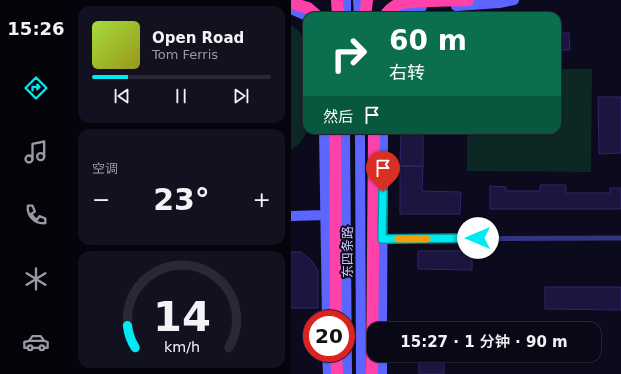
<!DOCTYPE html>
<html lang="zh">
<head>
<meta charset="utf-8">
<style>
  body { margin:0; font-family:"DejaVu Sans","Noto Sans SC",sans-serif; background:#12111f; color:#f1f3f6; height:100vh; display:flex; flex-direction:column; font-size:15px; white-space:nowrap }
  * { box-sizing:border-box; margin:0 }
  p { font-size:13px; color:#999aa1 }
  .icon { flex:none; width:22px; height:22px; fill:none; stroke:currentColor; stroke-width:2; stroke-linecap:round; stroke-linejoin:round }
  .map { position:relative; flex:1; overflow:hidden }
  .drawer { display:flex; flex-direction:column; gap:6px; padding:6px; background:#05040c; width:219px }
  .drawer>* { flex:none }
  .banner { position:absolute; left:12px; top:12px; width:258px; height:122px; border-radius:12px; box-shadow:0 1px 3px #0004,0 0 0 1px #292935; background:#0b6e4f; color:#fff; overflow:hidden }
  .speed { position:absolute; left:12px; top:310px; display:flex; gap:8px; font-size:20px; font-weight:700; text-align:center }
  .speed>* { display:grid; place-content:center; width:52px; height:52px; border-radius:50%; background:#090816; box-shadow:0 1px 3px #0004,0 0 0 1px #292935; line-height:1 }
  .speed .limit { border:6px solid #d22; background:#fff; color:#111 }
  .pin { position:absolute; display:grid; place-items:center; width:34px; height:34px; color:#fff; margin:-41px -17px; border-radius:50% 50% 50% 0; rotate:-45deg; box-shadow:0 0 4px #0007 }
  .pin .icon { rotate:45deg }
  .me { position:absolute; width:44px; margin:-22px; rotate:270deg; stroke-linejoin:round; filter:drop-shadow(0 0 3px #0008) }
  .turn { display:flex; align-items:center; gap:14px; height:84px; padding:0 20px; font-size:18px }
  .turn .icon { width:52px; height:52px; stroke-width:2.5 }
  .turn b { display:block; font-size:28px; line-height:34px }
  .then { display:flex; align-items:center; height:38px; padding:0 20px; background:#0003; gap:8px; font-size:15px }
  .big { font-size:30px; font-weight:600; line-height:1.1 }
  .drawer .widget { flex:1; display:flex; flex-direction:column; justify-content:center; gap:6px; min-width:0; padding:0 14px; border-radius:12px; background:#12111f }
  .drawer .dial { align-items:center; gap:0 }
  .dial svg { height:104px; overflow:visible; fill:none; stroke:#292935; stroke-width:7; stroke-linecap:round; text-anchor:middle }
  .dial text { fill:#f1f3f6; stroke:none }
  .song { display:flex; align-items:center; gap:12px }
  .cover { width:48px; height:48px; border-radius:6px; background:linear-gradient(135deg,hsl(80 70% 55%),hsl(60 70% 35%)) }
  .played { height:4px; border-radius:2px; background:linear-gradient(90deg,#00ebf1 20%,#292935 20%) }
  .keys { display:flex; justify-content:space-around; direction:ltr }
  .heat { display:flex; justify-content:space-between; align-items:center; font-size:22px; direction:ltr }
  .trip { position:absolute; left:76px; top:322px; width:234px; height:40px; border-radius:12px; background:#090816; box-shadow:0 1px 3px #0004,0 0 0 1px #292935; font-weight:600; line-height:40px; text-align:center }
  main { display:flex; flex:1; min-height:0 }
  .tabs { display:flex; flex-direction:column; width:72px; justify-content:space-around; align-items:center; background:#040309; color:#999aa1 }
  .tabs .icon { width:28px; height:28px }
  .tabs .current { color:#00ebf1 }
  .tabs b { font-size:18px; color:#f1f3f6 }
  .map>svg:first-child { display:block }
</style>
</head>
<body>
<main>
<nav class="tabs">
<b>15:26</b>
<svg class="icon current" aria-label="directions" viewBox="0 0 24 24"><path d="M12 3l9 9-9 9-9-9zM9 14v-3h6M13 9l2 2-2 2"/></svg>
<svg class="icon" aria-label="music" viewBox="0 0 24 24"><path d="M9 18V5l10-2v13"/><circle cx="6" cy="18" r="3"/><circle cx="16" cy="16" r="3"/></svg>
<svg class="icon" aria-label="phone" viewBox="0 0 24 24"><path d="M5 4h4l2 5-3 2q2 4 5 5l2-3 5 2v4C11 20 4 13 5 4z"/></svg>
<svg class="icon" aria-label="climate" viewBox="0 0 24 24"><path d="M12 3v18M4 7l16 10M4 17L20 7"/></svg>
<svg class="icon" aria-label="car" viewBox="0 0 24 24"><path d="M5 17H2v-5l4-1 3-4h7l3 4 3 1v5h-3M9 17h6M6 11h13"/><circle cx="7" cy="17" r="2"/><circle cx="17" cy="17" r="2"/></svg>
</nav>
<section class="drawer">
<div class="widget">
<div class="song"><i class="cover"></i><div><b>Open Road</b><p>Tom Ferris</p></div></div>
<div class="played"></div>
<div class="keys"><svg class="icon" aria-label="previous" viewBox="0 0 24 24"><path d="M18 5L8 12l10 7zM5 5v14"/></svg><svg class="icon" aria-label="pause" viewBox="0 0 24 24"><path d="M8 5v14M16 5v14"/></svg><svg class="icon" aria-label="next" viewBox="0 0 24 24"><path d="M6 5l10 7-10 7zM19 5v14"/></svg></div>
</div>
<div class="widget"><p>空调</p>
<div class="heat"><a>−</a><b class="big">23°</b><a>+</a></div>
</div>
<div class="widget dial"><svg viewBox="0 0 100 80">
<path d="M14 69A42 42 0 1 1 86 69"/>
<path d="M14 69A42 42 0 0 1 8 52" stroke="#00ebf1"/>
<text x="50" y="56" font-size="32" font-weight="700">14</text>
<text x="50" y="72" font-size="11">km/h</text>
</svg></div>
</section>
<div class="map">
<svg width="330" height="374" viewBox="0 0 330 374">
  <rect width="100%" height="100%" fill="#0c0a1d"/>
  <!-- green -->
  <path fill="#0d2724" d="M 0,25 L 9,32 L 16,45 L 16,130 L 17,130 L 9,143 L 0,150 Z
    M 266,69 L 301,69 L 300,172 L 176,171 L 176,130 L 266,130 Z"/>
  <!-- building -->
  <path fill="#1b153f" stroke="#2e266c" d="M 266,33 L 278,33 L 279,50 L 266,50 Z
    M 307,97 L 330,97 L 330,153 L 308,154 Z
    M 110,130 L 132,130 L 132,166 L 109,166 Z
    M 109,166 L 132,166 L 131,191 L 170,192 L 169,214 L 109,214 Z
    M 249,185 L 275,185 L 275,193 L 319,193 L 319,188 L 330,188 L 330,209 L 199,209 L 199,186 L 215,187 L 215,191 L 249,191 Z
    M 127,251 L 181,251 L 181,270 L 127,269 Z
    M 0,252 L 10,252 L 21,261 L 27,271 L 27,308 L 0,308 Z
    M 254,287 L 330,287 L 330,310 L 254,309 Z
    M 128,355 L 153,355 L 153,374 L 128,374 Z"/>
  <g fill="none" stroke-linecap="round" stroke-linejoin="round">
    <!-- lane -->
    <path stroke="#32357f" stroke-width="5" d="M 91,239 L 330,238"/>
    <!-- secondary -->
    <path stroke="#5d65ff" stroke-width="10" d="M 67,0 L 68,16
      M 165,6 L 208,3 L 223,0
      M 0,9 L 16,16
      M 55,16 L 55,0
      M 106,16 L 115,9 L 131,7
      M 33,130 L 36,319
      M 54,130 L 56,374
      M 69,130 L 70,374
      M 0,216 L 35,215
      M 91,329 L 92,130
      M 36,353 L 37,374
      M 91,374 L 91,355"/>
    <!-- highway -->
    <path stroke="#ff41aa" stroke-width="12" d="M 46,0 L 47,16
      M 0,3 L 17,8 L 26,16
      M 74,16 L 76,0
      M 94,16 C 97,11 103,6 108,4 C 121,0 161,1 177,0
      M 44,130 L 45,319
      M 45,353 L 46,374
      M 81,374 L 83,130"/>
  </g>
  <g fill="none" stroke-linecap="round" stroke-linejoin="round">
    <!-- route casing -->
    <g stroke="#00999d" stroke-width="10">
      <path id="route" d="M 92,192 L 91,239 L 187,238"/>
    </g>
    <!-- route -->
    <use href="#route" stroke="#00ebf1" stroke-width="7"/>
    <!-- slow -->
    <path stroke="#f59e0b" stroke-width="7" d="M 107,239 L 136,239"/>
  </g>
  <g text-anchor="middle" dominant-baseline="central" stroke-width="4" stroke-linejoin="round" paint-order="stroke">
    <!-- street labels -->
    <g font-size="13" fill="#c8c6ff" stroke="#0c0a1d">
      <text transform="translate(56 252) rotate(-90)">东四条路</text>
    </g>
  </g>
</svg>
<div class="speed"><div class="limit">20</div></div>
<div class="pin" style="left:92px;top:192px;background:#d93025"><svg class="icon" aria-label="arrive" viewBox="0 0 24 24"><path d="M6 21V4h12l-3 4 3 4H6"/></svg></div>
<svg class="me" style="left:187px;top:238px" viewBox="-20 -20 40 40"><circle r="19" fill="#fff"/><path d="M0-13L10 11 0 6-10 11z" fill="#00ebf1"/></svg>
<div class="trip">15:27 · 1 分钟 · 90 m</div>
<div class="banner">
<div class="turn"><svg class="icon" aria-label="right" viewBox="0 0 24 24"><path d="M7 20v-9h11M14 6l5 5-5 5"/></svg><div><b>60 m</b>右转</div></div>
<div class="then">然后<svg class="icon" aria-label="arrive" viewBox="0 0 24 24"><path d="M6 21V4h12l-3 4 3 4H6"/></svg></div>
</div>
</div>
</main>
</body>
</html>
